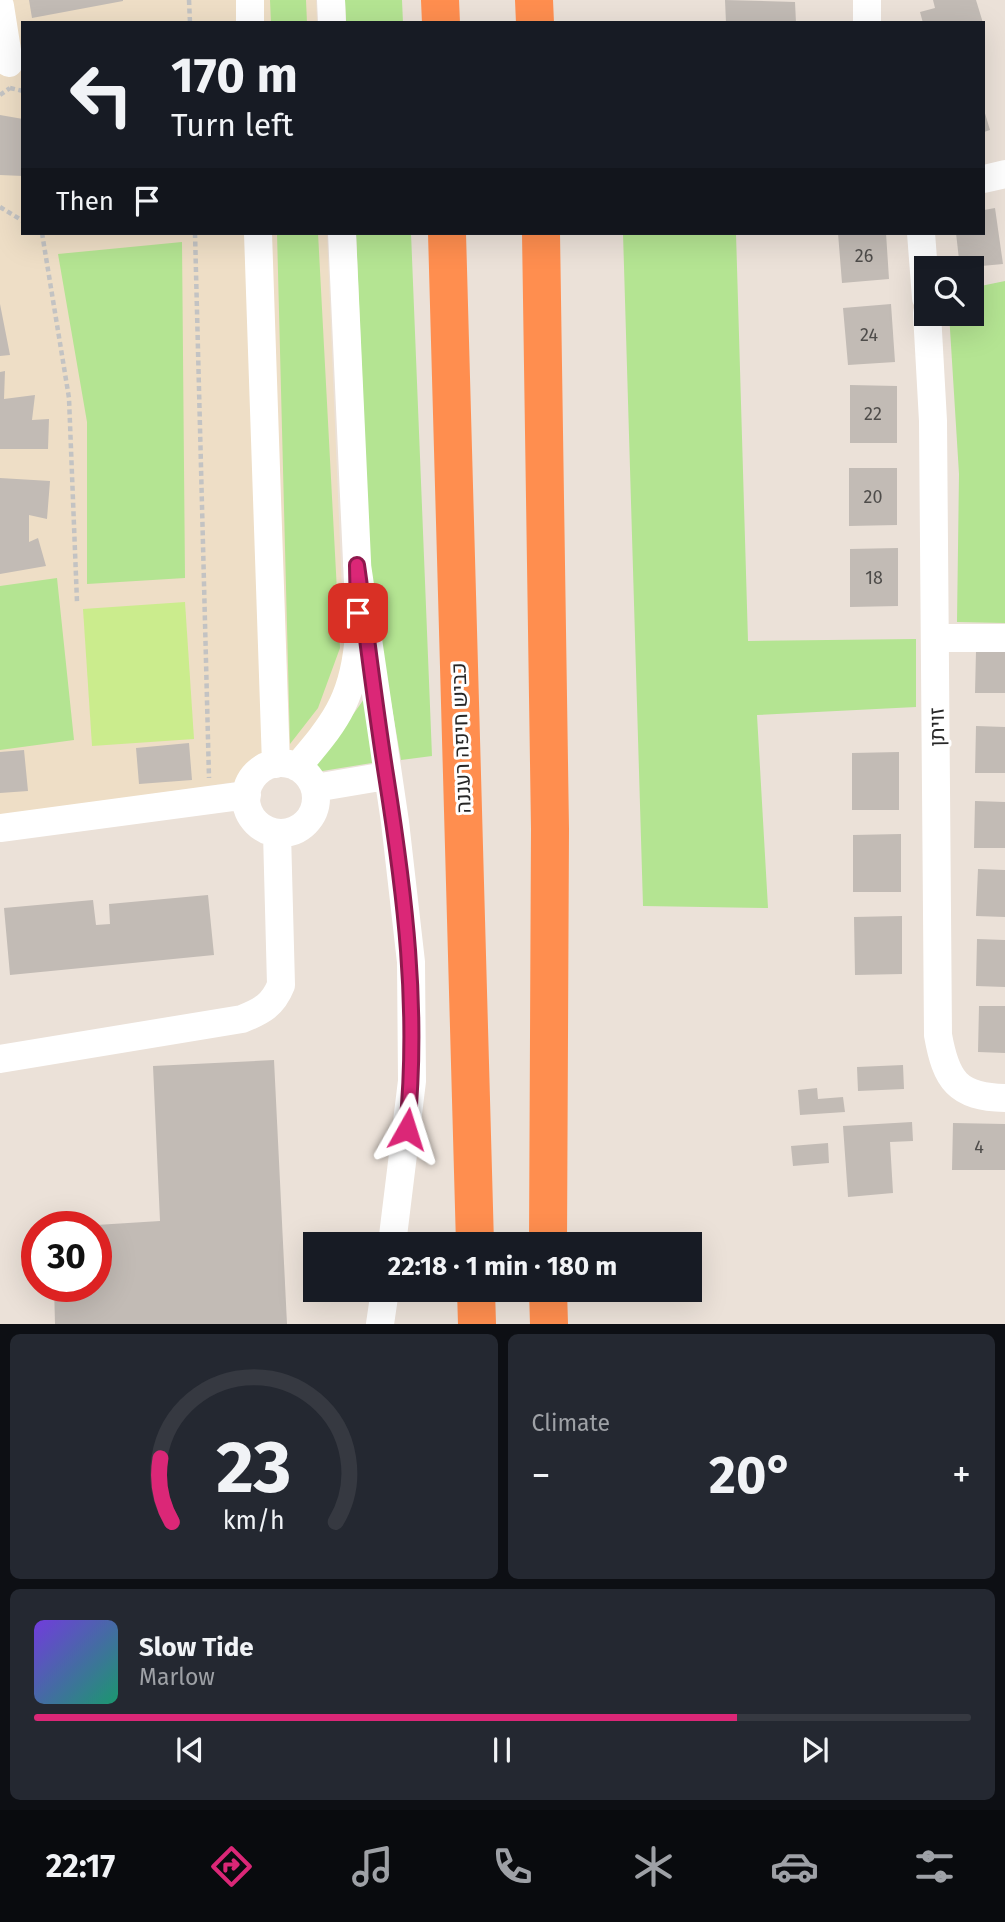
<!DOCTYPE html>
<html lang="en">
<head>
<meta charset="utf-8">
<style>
  body { margin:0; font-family:"Fira Sans",Heebo,sans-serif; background:#242831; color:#f1f3f6; height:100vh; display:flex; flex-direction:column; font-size:26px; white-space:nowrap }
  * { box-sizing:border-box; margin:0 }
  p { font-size:23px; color:#9ea1a6 }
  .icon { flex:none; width:38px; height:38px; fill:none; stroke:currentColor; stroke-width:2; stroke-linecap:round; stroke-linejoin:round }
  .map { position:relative; height:1324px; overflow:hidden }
  .sheet { display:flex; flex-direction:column; gap:10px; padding:10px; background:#0d0f14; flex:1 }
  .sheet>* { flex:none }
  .guide { position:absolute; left:21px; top:21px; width:964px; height:214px; border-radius:0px; box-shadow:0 7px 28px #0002; background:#171b24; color:#f1f3f6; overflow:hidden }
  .fabs { position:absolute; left:914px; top:256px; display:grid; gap:14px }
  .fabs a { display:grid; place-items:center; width:70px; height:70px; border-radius:0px; background:#171b24; box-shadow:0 7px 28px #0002; font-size:35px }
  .speed { position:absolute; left:21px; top:1211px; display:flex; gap:14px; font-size:35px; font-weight:700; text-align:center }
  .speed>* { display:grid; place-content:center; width:91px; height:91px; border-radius:50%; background:#171b24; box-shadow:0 7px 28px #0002; line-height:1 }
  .speed .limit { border:10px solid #d22; background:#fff; color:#111 }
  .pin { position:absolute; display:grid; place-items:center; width:60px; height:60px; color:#fff; margin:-30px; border-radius:14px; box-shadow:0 4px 10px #0006 }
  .me { position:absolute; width:77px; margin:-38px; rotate:6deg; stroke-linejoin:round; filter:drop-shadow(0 0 5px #0008) }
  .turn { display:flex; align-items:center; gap:24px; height:147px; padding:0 35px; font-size:32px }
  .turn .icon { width:91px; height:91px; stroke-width:2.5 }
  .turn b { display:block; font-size:49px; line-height:60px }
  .then { display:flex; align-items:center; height:66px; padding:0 35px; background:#0003; gap:14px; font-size:26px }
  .big { font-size:52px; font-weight:700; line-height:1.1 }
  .sheet .tile { flex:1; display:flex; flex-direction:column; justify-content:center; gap:10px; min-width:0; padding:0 24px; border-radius:10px; background:#242831 }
  .sheet .dial { align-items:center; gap:0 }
  .dial svg { height:182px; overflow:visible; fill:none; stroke:#363941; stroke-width:7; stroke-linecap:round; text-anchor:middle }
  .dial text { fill:#f1f3f6; stroke:none }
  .song { display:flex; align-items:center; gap:21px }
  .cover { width:84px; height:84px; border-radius:10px; background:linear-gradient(135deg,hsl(260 70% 55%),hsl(160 70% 35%)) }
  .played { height:7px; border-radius:4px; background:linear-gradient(90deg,#db2777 75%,#363941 75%) }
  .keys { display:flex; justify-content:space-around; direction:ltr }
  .heat { display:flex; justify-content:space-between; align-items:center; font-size:38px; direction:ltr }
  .sheet .tiles { flex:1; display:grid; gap:10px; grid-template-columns:1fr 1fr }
  .tile:last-child { grid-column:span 2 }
  .trip { position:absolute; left:303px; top:1232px; width:399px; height:70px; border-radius:0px; background:#171b24; box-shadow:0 7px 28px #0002; font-weight:700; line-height:70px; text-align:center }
  .tabs { display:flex; height:112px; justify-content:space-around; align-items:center; background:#090b0e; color:#9ea1a6 }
  .tabs .icon { width:49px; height:49px }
  .tabs .selected { color:#db2777 }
  .tabs b { font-size:32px; color:#f1f3f6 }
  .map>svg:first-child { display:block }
</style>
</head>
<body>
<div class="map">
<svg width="1005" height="1324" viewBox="0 0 1005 1324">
  <rect width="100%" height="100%" fill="#ebe1d8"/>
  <!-- education -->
  <path fill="#eedec6" d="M 0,0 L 316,0 L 317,23 L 23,23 L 23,233 L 327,233 L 345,663 L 326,721 L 292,754 L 249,780 L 0,816 Z"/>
  <!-- green -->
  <path fill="#b4e492" d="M 270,0 L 306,0 L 307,23 L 271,23 Z
    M 345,0 L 402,0 L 403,23 L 346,23 Z
    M 277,233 L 318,233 L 340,648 L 318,708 L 290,744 Z
    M 356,233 L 411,233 L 432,756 L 401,760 L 371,587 Z
    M 623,233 L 736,233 L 748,641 L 916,639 L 916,707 L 757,715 L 768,908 L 643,906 Z
    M 182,242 L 185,578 L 87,584 L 87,422 L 58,254 Z
    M 1005,281 L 1005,623 L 957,622 L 959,474 L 949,313 L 971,313 L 971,288 Z
    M 57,578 L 74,740 L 0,750 L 0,586 Z
    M 369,692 L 378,762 L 304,774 L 337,737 Z"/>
  <!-- pitch -->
  <path fill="#cbec8d" d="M 185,602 L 194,739 L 92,746 L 83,609 Z"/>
  <!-- building -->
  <path fill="#c2bbb5" d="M 29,0 L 123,0 L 123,1 L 32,18 Z
    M 725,0 L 795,2 L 796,23 L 726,23 Z
    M 933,0 L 976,0 L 983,23 L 923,23 L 920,12 L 935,8 Z
    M 984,110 L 990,130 L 984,132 Z
    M 0,115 L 23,119 L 23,176 L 0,175 Z
    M 995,208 L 1003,264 L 960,268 L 956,233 L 984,233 L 984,210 Z
    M 838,233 L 886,233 L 889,279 L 842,283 Z
    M 0,304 L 10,355 L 0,356 Z
    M 891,304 L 895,362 L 848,365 L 843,308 Z
    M 5,371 L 4,399 L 35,395 L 32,420 L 49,419 L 48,449 L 0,449 L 0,372 Z
    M 850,385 L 897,386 L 897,443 L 850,443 Z
    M 849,468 L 897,468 L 897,525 L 849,526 Z
    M 0,478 L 50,481 L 47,519 L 29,515 L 29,542 L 38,538 L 46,566 L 0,574 Z
    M 898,548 L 898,606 L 850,607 L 850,549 Z
    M 976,651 L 1005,651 L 1005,693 L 975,693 Z
    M 976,726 L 1005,727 L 1005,773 L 975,773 Z
    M 189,743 L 192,780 L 139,784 L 136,748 Z
    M 24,750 L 28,791 L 0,793 L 0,752 Z
    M 899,752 L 899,810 L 852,810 L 852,753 Z
    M 975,801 L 1005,802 L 1005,848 L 974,848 Z
    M 901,834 L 901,892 L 853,892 L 853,835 Z
    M 978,869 L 1005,870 L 1005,917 L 976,916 Z
    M 208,895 L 214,955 L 10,975 L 4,908 L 93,900 L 96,925 L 110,924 L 109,904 Z
    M 902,916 L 902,974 L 855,975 L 854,917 Z
    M 977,939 L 1005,940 L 1005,987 L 976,986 Z
    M 979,1006 L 1005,1006 L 1005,1053 L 978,1052 Z
    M 274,1060 L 287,1324 L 55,1324 L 54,1286 L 96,1286 L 96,1225 L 160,1221 L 153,1066 Z
    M 903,1065 L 904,1089 L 858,1091 L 857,1067 Z
    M 817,1088 L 818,1099 L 843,1097 L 845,1112 L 800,1115 L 798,1090 Z
    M 912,1122 L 913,1141 L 890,1142 L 893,1193 L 848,1197 L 843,1126 Z
    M 953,1123 L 1005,1124 L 1005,1170 L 952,1170 Z
    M 828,1143 L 829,1163 L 793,1166 L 791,1146 Z"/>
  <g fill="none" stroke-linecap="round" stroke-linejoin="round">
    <!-- path -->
    <path stroke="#c3c3c3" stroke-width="4.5" stroke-dasharray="5 3.5" stroke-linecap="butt" d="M 189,0 L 190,23
      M 10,88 L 23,91
      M 0,95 L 10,88
      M 0,207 L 23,221
      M 42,233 L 69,398 L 77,602
      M 195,233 L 209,778"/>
    <!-- minor -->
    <path stroke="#fff" stroke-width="28" d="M 250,0 L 250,23
      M 331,0 L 332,23
      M 867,0 L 867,23
      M 0,6 L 9,63
      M 984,179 L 1005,174
      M 258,233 L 276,764
      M 342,233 L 358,583
      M 921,233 L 926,298
      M 927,313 L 933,421 L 938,1035 C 946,1080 957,1097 1005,1098
      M 357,565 L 395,822 L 411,962 L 412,1081 L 392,1244
      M 935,638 L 1005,638
      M246 798a35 35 0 1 1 70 0a35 35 0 1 1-70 0Z
      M 297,767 C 333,725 352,702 358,645
      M 315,788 L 386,776
      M 0,828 L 247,795
      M 0,1059 L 242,1019 C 262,1011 273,1005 281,985 L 277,833
      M 380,1324 L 385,1290"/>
    <!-- highway -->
    <path stroke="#ff8e4f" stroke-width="38" d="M 440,0 L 441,23
      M 534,0 L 535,23
      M 447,233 L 475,1244
      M 541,233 L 550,829 L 548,1244
      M 476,1290 L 477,1324
      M 548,1290 L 549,1324"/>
  </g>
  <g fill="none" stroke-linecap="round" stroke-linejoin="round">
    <!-- route casing -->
    <g stroke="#8e194d" stroke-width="18">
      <path id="route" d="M 358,613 L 357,565 C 367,635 375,706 386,775 C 405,895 419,1008 407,1129"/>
    </g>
    <!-- route -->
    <use href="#route" stroke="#db2777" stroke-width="12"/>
  </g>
  <g text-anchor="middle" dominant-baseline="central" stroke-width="6" stroke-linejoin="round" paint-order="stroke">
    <!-- number labels -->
    <g font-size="18" fill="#4e4c4a">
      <text x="864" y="256">26</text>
      <text x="869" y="335">24</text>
      <text x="873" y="414">22</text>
      <text x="873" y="497">20</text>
      <text x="874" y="578">18</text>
      <text x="979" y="1147">4</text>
    </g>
    <!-- street labels -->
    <g font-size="21" fill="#272727" stroke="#fff">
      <text transform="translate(937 727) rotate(-91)">זויתן</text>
      <text transform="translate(461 738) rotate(-92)">כביש חיפה רעננה</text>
    </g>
  </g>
</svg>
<div class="fabs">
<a><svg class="icon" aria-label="search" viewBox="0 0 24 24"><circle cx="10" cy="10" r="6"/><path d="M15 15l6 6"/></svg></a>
</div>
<div class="speed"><div class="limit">30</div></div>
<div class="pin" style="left:358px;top:613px;background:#d93025"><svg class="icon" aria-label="arrive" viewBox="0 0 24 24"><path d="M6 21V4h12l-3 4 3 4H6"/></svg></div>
<svg class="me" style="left:407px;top:1129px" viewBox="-20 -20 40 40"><path d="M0-17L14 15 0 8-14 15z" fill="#db2777" stroke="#fff" stroke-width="4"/></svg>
<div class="trip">22:18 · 1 min · 180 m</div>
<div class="guide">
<div class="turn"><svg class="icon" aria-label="left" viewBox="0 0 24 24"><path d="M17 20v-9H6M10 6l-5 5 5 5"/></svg><div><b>170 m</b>Turn left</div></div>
<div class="then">Then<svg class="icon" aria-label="arrive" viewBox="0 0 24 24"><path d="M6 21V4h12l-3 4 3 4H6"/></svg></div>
</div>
</div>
<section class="sheet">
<div class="tiles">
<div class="tile dial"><svg viewBox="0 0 100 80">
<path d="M14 69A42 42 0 1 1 86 69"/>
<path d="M14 69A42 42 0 0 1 9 41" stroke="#db2777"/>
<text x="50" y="56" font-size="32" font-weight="700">23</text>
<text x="50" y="72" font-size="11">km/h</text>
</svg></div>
<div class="tile"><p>Climate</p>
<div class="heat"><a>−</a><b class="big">20°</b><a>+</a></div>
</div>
<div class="tile">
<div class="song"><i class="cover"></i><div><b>Slow Tide</b><p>Marlow</p></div></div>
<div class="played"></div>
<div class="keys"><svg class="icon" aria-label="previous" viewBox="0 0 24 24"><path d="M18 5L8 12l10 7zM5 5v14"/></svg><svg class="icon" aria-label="pause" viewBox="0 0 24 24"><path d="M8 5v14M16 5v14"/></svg><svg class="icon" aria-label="next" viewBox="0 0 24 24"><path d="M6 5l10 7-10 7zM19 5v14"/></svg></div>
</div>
</div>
</section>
<nav class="tabs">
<b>22:17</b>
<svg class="icon selected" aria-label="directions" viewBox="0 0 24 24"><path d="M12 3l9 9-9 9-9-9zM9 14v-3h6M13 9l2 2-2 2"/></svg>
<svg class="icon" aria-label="music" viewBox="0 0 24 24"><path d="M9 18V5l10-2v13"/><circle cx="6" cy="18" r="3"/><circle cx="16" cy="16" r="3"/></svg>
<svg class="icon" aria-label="phone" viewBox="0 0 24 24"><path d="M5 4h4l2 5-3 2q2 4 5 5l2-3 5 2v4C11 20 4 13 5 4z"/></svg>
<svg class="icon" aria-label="climate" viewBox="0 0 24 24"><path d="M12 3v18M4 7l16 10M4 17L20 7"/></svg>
<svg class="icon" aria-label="car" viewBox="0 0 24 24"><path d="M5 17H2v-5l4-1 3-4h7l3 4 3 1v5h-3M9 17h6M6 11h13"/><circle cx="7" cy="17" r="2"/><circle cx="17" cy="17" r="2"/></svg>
<svg class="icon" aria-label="filters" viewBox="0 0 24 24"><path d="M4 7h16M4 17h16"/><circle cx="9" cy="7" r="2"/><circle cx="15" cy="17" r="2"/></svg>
</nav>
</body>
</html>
